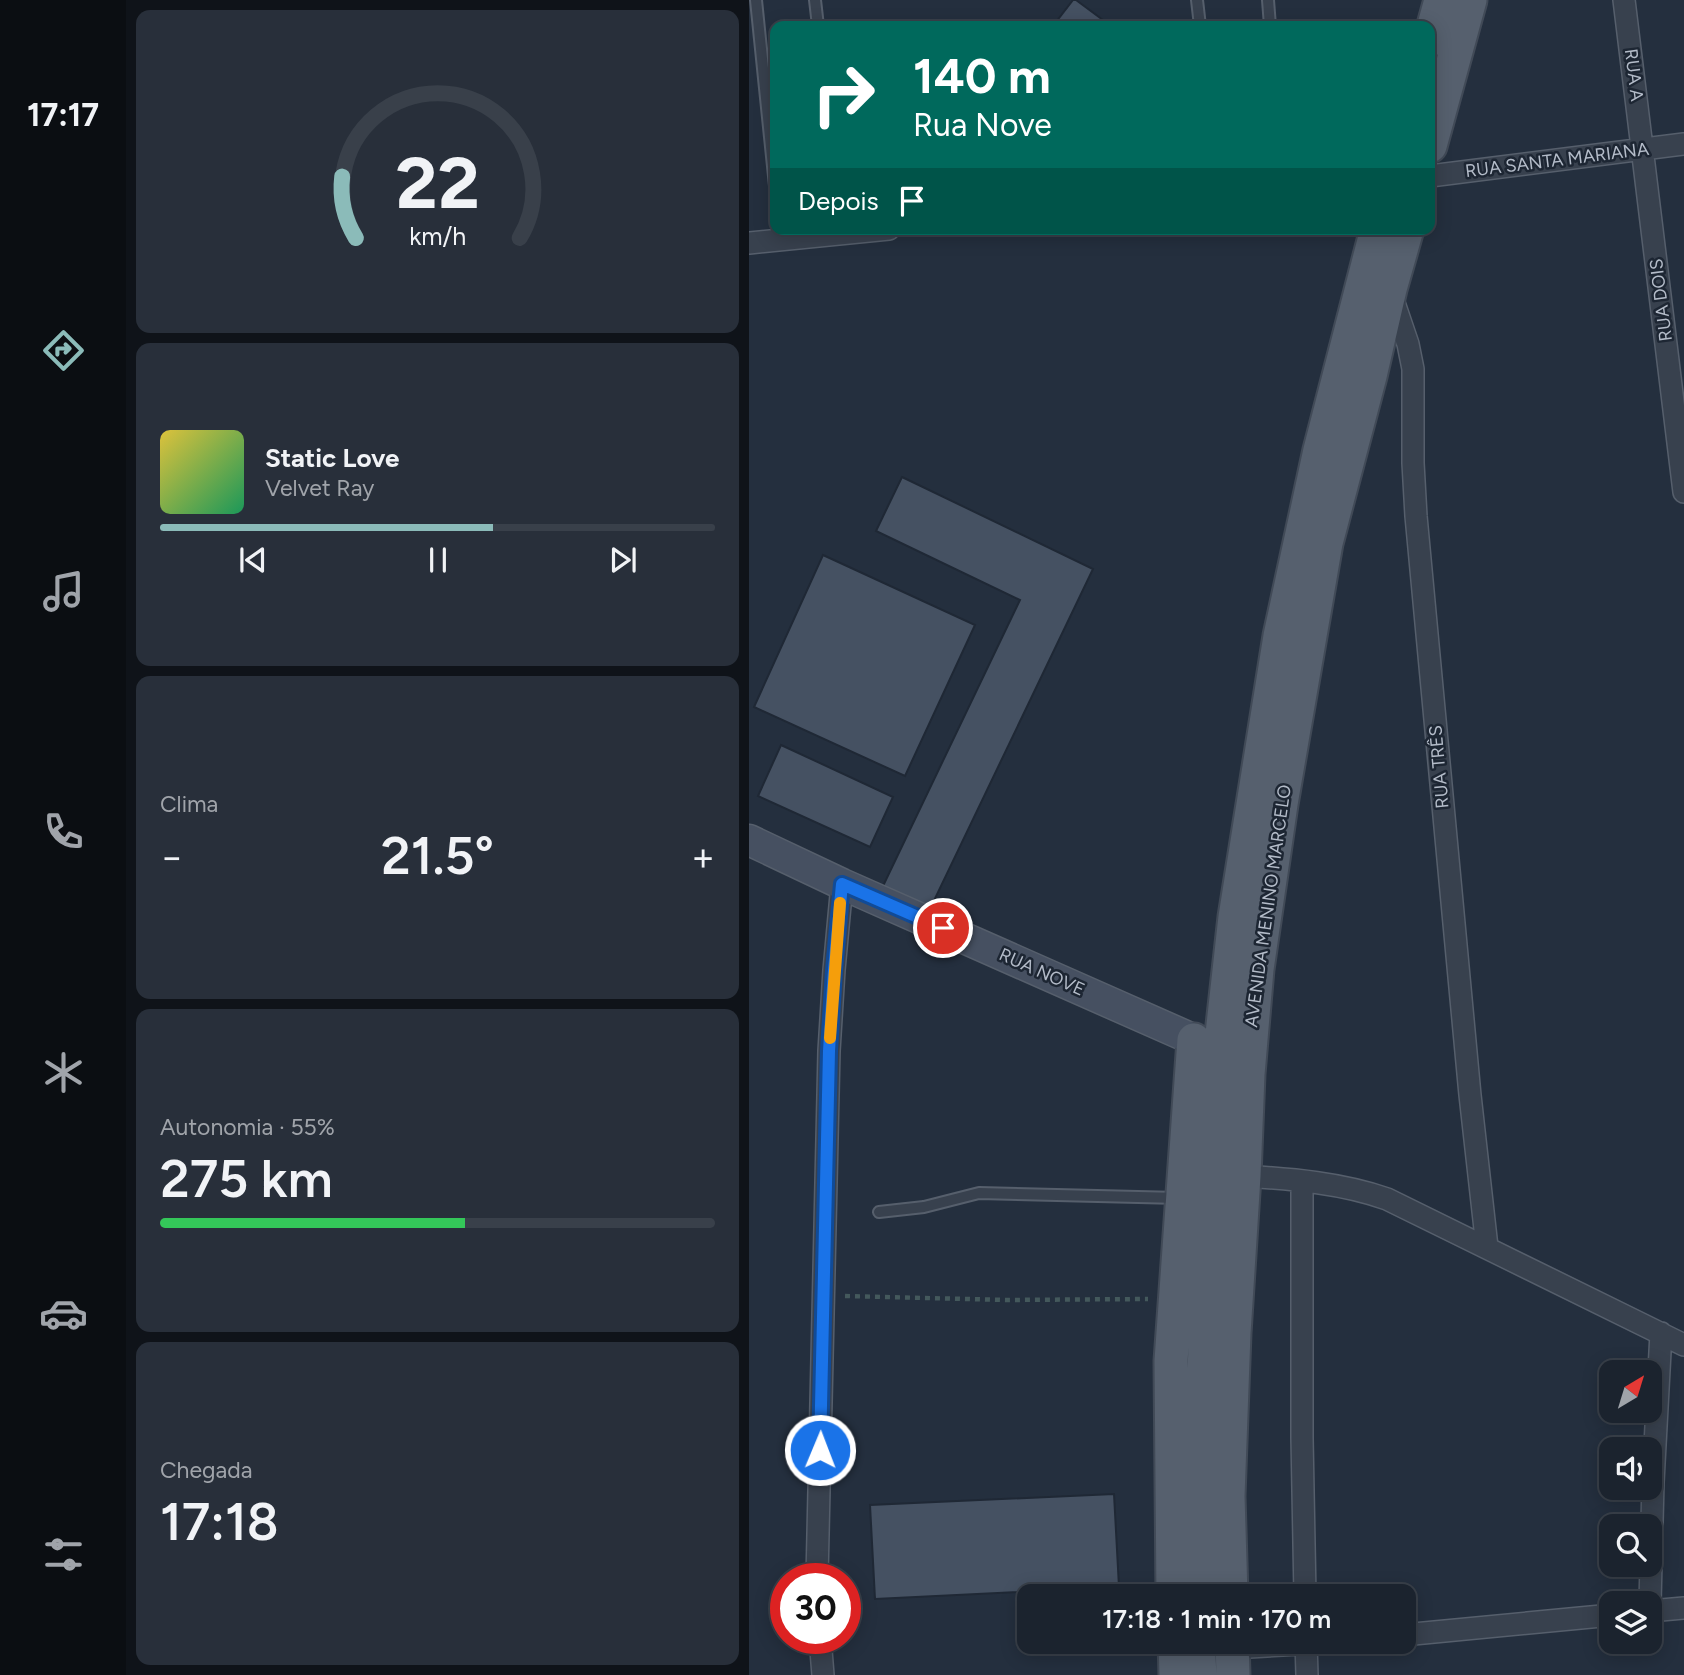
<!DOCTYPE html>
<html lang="pt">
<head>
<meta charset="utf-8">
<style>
  body { margin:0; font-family:Figtree,sans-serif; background:#282f3a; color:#f1f3f6; height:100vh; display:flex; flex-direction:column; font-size:26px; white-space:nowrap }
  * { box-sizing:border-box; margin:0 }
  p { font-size:23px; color:#a0a4aa }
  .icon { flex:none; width:38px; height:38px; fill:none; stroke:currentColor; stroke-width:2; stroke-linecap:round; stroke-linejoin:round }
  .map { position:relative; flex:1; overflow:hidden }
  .details { display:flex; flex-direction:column; gap:10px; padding:10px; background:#0f1319; width:623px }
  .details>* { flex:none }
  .top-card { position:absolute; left:21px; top:21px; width:665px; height:214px; border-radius:14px; box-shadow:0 4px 18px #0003,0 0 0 2px #39404a; background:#00695c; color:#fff; overflow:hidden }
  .needle { width:46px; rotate:38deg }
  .tools { position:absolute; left:850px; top:1360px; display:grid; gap:14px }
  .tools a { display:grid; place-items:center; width:63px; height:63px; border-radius:14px; background:#1b232e; box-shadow:0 4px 18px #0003,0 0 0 2px #39404a; font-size:35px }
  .speed { position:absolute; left:21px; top:1563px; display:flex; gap:14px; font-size:35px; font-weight:700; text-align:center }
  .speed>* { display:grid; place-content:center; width:91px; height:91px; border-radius:50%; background:#1b232e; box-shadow:0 4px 18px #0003,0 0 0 2px #39404a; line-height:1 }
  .speed .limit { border:10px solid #d22; background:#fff; color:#111 }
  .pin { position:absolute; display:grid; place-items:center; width:60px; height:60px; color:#fff; margin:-30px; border:4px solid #fff; border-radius:50%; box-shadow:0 2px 7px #0007 }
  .me { position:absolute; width:77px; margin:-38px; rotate:1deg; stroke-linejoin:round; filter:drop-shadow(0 0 5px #0008) }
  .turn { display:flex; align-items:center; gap:24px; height:147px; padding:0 28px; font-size:32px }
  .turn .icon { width:91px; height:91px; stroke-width:2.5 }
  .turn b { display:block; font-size:49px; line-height:60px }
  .then { display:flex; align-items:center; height:66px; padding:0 28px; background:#0003; gap:14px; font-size:26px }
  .big { font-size:52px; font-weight:600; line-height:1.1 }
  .details .tile { flex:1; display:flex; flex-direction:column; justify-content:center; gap:10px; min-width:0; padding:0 24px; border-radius:14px; background:#282f3a }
  .details .dial { align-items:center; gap:0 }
  .dial svg { height:182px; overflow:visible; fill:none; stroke:#39404a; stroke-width:7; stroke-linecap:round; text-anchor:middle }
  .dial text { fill:#f1f3f6; stroke:none }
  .song { display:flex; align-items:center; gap:21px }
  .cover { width:84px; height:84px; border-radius:10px; background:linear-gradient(135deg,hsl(50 70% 55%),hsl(150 70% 35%)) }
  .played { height:7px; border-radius:4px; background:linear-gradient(90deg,#8bbbb9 60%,#39404a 60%) }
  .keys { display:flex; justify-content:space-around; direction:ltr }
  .heat { display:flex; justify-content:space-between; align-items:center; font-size:38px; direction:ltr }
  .charge { height:10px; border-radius:5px; background:linear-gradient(90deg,#34c759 55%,#39404a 0) }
  .trip { position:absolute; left:268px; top:1584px; width:399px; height:70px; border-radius:14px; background:#1b232e; box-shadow:0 4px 18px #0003,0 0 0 2px #39404a; font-weight:600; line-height:70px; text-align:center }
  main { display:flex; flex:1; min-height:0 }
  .menu { display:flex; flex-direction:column; width:126px; justify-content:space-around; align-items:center; background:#0b0e12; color:#a0a4aa }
  .menu .icon { width:49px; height:49px }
  .menu .active { color:#8bbbb9 }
  .menu b { font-size:32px; color:#f1f3f6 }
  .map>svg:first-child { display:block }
</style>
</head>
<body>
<main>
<nav class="menu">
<b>17:17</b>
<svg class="icon active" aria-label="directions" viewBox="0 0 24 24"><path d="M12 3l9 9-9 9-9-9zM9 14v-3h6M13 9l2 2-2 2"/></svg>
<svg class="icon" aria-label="music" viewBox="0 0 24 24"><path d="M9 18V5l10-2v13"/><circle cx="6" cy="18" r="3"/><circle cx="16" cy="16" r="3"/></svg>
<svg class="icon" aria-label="phone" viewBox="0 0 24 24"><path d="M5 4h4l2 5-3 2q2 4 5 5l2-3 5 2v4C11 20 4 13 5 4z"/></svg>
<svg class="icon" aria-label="climate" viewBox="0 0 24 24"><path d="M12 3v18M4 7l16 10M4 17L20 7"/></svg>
<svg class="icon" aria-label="car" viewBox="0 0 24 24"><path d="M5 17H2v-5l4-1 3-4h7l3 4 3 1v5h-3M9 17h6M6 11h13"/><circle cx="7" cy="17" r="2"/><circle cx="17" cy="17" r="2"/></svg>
<svg class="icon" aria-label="filters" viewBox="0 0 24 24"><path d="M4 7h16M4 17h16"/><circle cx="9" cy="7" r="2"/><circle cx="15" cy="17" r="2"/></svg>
</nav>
<section class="details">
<div class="tile dial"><svg viewBox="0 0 100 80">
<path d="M14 69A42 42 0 1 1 86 69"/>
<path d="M14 69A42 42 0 0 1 8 42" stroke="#8bbbb9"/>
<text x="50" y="56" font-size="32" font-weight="700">22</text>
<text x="50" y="72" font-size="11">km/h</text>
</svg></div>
<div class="tile">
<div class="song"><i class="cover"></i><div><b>Static Love</b><p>Velvet Ray</p></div></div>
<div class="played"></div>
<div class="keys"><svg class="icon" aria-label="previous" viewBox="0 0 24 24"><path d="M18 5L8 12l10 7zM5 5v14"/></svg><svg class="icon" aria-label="pause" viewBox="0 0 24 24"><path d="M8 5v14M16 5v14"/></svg><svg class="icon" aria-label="next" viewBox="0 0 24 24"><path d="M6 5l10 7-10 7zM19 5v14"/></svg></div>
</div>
<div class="tile"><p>Clima</p>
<div class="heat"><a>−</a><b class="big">21.5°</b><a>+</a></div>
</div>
<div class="tile"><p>Autonomia · 55%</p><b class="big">275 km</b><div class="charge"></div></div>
<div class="tile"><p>Chegada</p><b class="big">17:18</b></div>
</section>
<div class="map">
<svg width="935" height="1675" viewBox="0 0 935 1675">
  <rect width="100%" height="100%" fill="#242f3e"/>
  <!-- building -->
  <path fill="#455162" stroke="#1f2835" stroke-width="2" d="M 324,0 L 327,0 L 362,26 L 304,26 Z
    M 153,477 L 344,569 L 181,909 L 134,886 L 271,600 L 127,531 Z
    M 74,555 L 226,625 L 156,776 L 5,707 Z
    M 32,745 L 144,797 L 121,847 L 9,796 Z
    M 365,1494 L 370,1587 L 126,1599 L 121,1505 Z"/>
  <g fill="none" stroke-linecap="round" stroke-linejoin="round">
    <!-- lane casing -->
    <g stroke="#565f6c" stroke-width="14">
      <path id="lane" d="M 7,0 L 26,186
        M 66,0 L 69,26
        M 448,0 L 451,26
        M 519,0 L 521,26
        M 130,1212 L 175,1207 L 230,1193 L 430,1198"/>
    </g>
    <!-- street casing -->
    <g stroke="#565f6c" stroke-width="24">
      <path id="street" d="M 875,0 L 935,492
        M 681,176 L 935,144
        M 0,243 L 140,229
        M 642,294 L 659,344 L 664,369 L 664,463 L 667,516 L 721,1095 L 738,1247
        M 495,1176 C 543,1179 593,1183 638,1199 L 935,1345
        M 553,1181 L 553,1438 L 556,1596
        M 68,1578 L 80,1051 L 85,970 L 93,884
        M 901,1603 L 904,1482 L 912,1333
        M 901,1611 L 935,1608
        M 654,1635 L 863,1615
        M 71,1638 L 74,1675
        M 557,1642 L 558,1675
        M 483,1648 L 586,1642"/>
    </g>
    <!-- secondary casing -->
    <g stroke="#565f6c" stroke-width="33">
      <path id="secondary" d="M 0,840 L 93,884 L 466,1049"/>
    </g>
    <!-- primary casing -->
    <g stroke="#414a57" stroke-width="37">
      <path id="primary" d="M 681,40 L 692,0
        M 681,146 L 721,0
        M 424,1596 L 422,1361 L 445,1040
        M 449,1596 L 449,1498 L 464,1177 L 471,1052 L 486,917 L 531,636 L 571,450 L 628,229
        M 482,1596 L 479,1496 L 485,1333 L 495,1176 L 499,1074 L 508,969 L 532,804 L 577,543 L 621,376 L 641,289 L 658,229
        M 426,1642 L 427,1675
        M 449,1642 L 451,1675
        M 483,1642 L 484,1675"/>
    </g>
    <!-- path -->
    <path stroke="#44595c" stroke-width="4.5" stroke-dasharray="5 5" stroke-linecap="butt" d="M 96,1296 L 256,1300 L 399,1299"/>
    <!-- lane -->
    <use href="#lane" stroke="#38414e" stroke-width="10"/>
    <!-- street -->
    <use href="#street" stroke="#38414e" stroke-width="21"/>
    <!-- secondary -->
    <use href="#secondary" stroke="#465061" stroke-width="30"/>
    <!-- primary -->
    <use href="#primary" stroke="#56606e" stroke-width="33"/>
  </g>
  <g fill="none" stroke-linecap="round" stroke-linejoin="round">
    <!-- route casing -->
    <g stroke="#114b97" stroke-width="18">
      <path id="route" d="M 71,1450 L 80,1051 L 85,970 L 93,884 L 194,928"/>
    </g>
    <!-- route -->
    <use href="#route" stroke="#1a73e8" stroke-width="12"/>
    <!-- slow -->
    <path stroke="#f59e0b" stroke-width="12" d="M 81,1038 L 91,903"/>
  </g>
  <g text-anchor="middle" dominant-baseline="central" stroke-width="5" stroke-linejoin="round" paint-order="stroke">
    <!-- street labels -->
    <g font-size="18" fill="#b4bcc9" stroke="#1d2633">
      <text transform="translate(885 75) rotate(83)">RUA A</text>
      <text transform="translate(808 160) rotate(-7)">RUA SANTA MARIANA</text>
      <text transform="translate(912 300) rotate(-97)">RUA DOIS</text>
      <text transform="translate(690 767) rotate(-95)">RUA TRÊS</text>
      <text transform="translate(519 906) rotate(-82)">AVENIDA MENINO MARCELO</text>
      <text transform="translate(293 972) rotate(24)">RUA NOVE</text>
    </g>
  </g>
</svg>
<div class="tools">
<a><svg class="needle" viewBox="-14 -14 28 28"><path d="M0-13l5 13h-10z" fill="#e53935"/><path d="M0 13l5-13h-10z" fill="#a0a4aa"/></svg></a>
<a><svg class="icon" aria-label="sound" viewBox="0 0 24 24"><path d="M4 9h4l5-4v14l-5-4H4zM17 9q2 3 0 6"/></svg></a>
<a><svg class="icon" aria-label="search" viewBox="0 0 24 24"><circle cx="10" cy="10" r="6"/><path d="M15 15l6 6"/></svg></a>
<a><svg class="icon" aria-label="layers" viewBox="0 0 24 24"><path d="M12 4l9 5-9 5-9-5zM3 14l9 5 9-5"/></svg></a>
</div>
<div class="speed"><div class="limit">30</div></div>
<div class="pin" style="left:194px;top:928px;background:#d93025"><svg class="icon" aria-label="arrive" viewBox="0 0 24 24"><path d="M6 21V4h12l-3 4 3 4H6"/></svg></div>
<svg class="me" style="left:71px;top:1450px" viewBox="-20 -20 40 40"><circle r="17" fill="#1a73e8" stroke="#fff" stroke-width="3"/><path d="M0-11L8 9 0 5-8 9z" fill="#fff"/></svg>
<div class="trip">17:18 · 1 min · 170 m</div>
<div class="top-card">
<div class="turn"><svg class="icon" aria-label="right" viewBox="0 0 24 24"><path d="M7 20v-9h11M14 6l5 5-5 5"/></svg><div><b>140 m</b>Rua Nove</div></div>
<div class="then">Depois<svg class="icon" aria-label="arrive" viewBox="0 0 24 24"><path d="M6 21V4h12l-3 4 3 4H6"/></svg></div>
</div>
</div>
</main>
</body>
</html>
